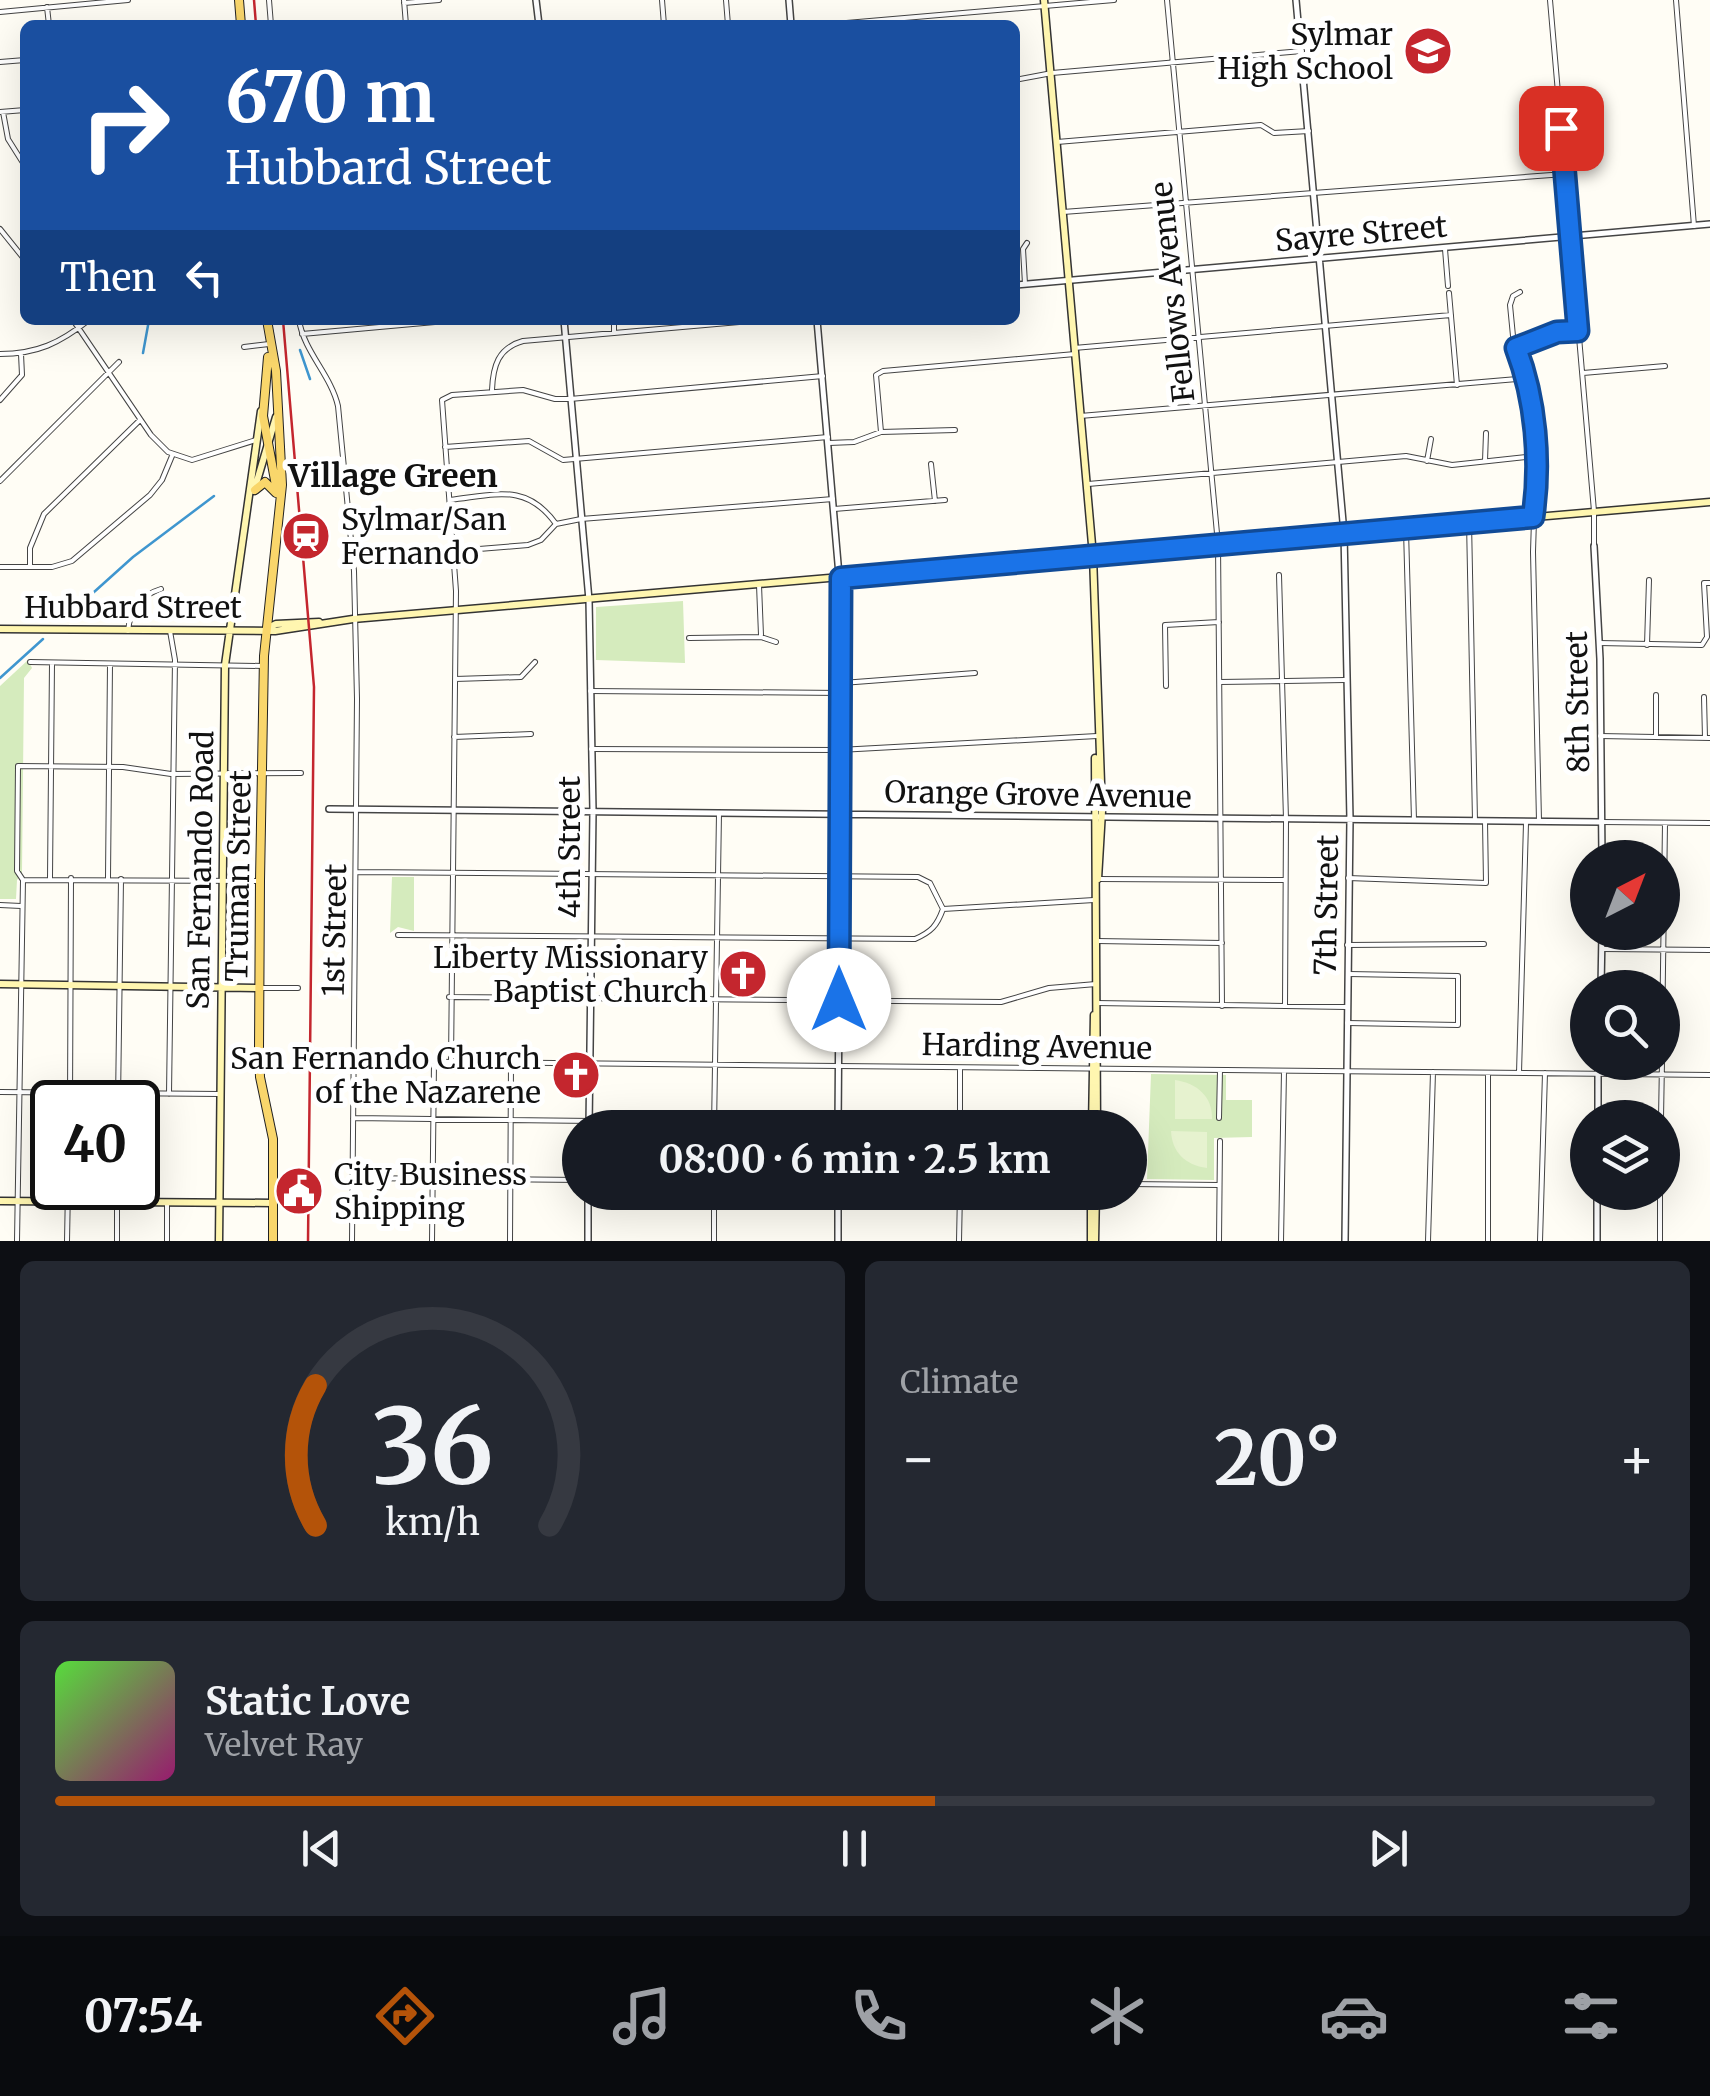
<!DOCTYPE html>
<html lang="en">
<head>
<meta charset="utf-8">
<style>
  body { margin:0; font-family:Merriweather,serif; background:#242831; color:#f1f3f6; height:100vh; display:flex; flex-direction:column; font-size:38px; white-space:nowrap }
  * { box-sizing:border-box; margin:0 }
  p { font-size:32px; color:#9ea1a6 }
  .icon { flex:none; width:55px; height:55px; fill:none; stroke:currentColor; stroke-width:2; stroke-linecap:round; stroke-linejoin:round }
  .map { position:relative; height:1241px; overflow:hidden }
  .side { display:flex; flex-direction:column; gap:20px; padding:20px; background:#0d0f14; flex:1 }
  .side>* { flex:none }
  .top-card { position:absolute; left:20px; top:20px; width:1000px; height:305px; border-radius:15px; box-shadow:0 10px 40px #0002; background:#1a4fa0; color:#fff; overflow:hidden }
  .needle { width:65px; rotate:42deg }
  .buttons { position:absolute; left:1570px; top:840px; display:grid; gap:20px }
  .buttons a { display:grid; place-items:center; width:110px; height:110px; border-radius:50%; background:#171b24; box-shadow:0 10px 40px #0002; font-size:50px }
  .speed { position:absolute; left:30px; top:1080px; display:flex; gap:20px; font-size:50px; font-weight:700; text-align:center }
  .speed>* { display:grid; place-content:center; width:130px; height:130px; border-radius:50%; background:#171b24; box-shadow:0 10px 40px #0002; line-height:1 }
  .speed .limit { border:5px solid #111; border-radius:15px; background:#fff; color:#111 }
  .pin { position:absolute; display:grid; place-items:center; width:85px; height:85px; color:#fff; margin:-42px; border-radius:20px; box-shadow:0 5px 15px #0006 }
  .me { position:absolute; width:110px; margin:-55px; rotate:0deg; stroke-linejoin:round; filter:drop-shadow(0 0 8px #0008) }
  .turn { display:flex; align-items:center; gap:35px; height:210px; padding:0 40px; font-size:45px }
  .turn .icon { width:130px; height:130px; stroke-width:2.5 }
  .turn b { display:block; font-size:70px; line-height:85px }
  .then { display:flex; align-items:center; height:95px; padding:0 40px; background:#0003; gap:20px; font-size:38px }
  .big { font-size:75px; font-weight:700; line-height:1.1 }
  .side .tile { flex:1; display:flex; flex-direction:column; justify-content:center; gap:15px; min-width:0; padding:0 35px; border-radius:15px; background:#242831 }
  .side .dial { align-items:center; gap:0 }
  .dial svg { height:260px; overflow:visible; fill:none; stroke:#363941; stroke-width:7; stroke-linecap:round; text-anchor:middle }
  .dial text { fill:#f1f3f6; stroke:none }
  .song { display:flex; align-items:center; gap:30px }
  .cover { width:120px; height:120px; border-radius:15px; background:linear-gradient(135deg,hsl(110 70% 55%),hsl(320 70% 35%)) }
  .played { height:10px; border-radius:5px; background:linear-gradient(90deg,#b45309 55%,#363941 55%) }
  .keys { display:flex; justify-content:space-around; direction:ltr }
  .heat { display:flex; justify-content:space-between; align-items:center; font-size:55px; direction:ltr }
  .side .tiles { flex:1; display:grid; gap:20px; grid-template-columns:1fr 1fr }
  .tile:last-child { grid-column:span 2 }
  .trip { position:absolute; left:562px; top:1110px; width:585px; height:100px; border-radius:50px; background:#171b24; box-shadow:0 10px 40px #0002; font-weight:700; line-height:100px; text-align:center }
  .menu { display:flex; height:160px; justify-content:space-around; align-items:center; background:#090b0e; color:#9ea1a6 }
  .menu .icon { width:70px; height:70px }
  .menu .selected { color:#b45309 }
  .menu b { font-size:45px; color:#f1f3f6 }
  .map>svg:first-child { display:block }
</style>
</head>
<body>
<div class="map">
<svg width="1710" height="1241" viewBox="0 0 1710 1241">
  <rect width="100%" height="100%" fill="#fffdf5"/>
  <!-- green -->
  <path fill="#d5ebbd" d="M 683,601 L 685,663 L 596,660 L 596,607 Z
    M 28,660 L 32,668 L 24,678 L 22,873 L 17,880 L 16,899 L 0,899 L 0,686 Z
    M 392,877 L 414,877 L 414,931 L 398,927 L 390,933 Z
    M 1151,1074 L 1226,1075 L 1226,1100 L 1252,1100 L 1252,1137 L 1214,1138 L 1214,1180 L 1147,1179 Z"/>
  <!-- pitch -->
  <path fill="#e6f2cf" d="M 1175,1080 C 1197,1083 1213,1097 1212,1119 L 1175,1119 Z
    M 1171,1131 L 1207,1132 L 1207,1168 C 1185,1165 1172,1152 1171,1131 Z"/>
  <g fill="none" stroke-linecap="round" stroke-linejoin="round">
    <!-- stream -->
    <path stroke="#3f96cf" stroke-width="2.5" d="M 300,350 L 310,379
      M 143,353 L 149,320
      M 64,619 L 133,557 L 214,496
      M 0,678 L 43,639"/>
    <!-- minor casing -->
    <g stroke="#444" stroke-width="6">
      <path id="minor" d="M 269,0 L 271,25
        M 404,0 L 406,25
        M 662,0 L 664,25
        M 726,0 L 728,25
        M 1167,0 L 1218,544 L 1222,1006
        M 1550,0 L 1594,511 L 1594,546
        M 1676,0 L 1694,226
        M 404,3 L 439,0
        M 47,7 L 49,25
        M 0,12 L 128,0
        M 823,25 L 1114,0
        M 0,62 L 25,60
        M 1015,80 L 1052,73 L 1302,51
        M 0,112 L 25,110
        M 3,112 L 8,139 L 25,166
        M 1057,142 L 1261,125 L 1274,133 L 1309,131
        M 1063,212 L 1565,174
        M 0,229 L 25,260
        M 1445,249 L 1448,286
        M 1025,284 L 1023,249 L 1027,243
        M 1520,292 L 1513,296 L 1510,305 L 1513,336 L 1528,378 L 1536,456 L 1533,552 L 1539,821
        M 1449,293 L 1457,385
        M 73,320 L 151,435 L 168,452 L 192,460 L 256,440
        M 299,320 C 304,352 331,375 338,406 L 354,571 L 357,699 L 352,1241
        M 614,333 L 614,320
        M 302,334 L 457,320
        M 244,347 L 269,344
        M 1074,348 L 1451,315
        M 1517,348 L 1557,332 L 1578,331
        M 0,354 C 37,354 60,343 89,320
        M 1583,373 L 1665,366
        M 492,390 C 493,366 498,348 523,341 L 762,320
        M 0,400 L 22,375 L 21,354
        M 1080,416 L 1528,378
        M 881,432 L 876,375 L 883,371 L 1075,354
        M 829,443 L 854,442 L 881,432 L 955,430
        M 445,447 L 529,441 L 563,460 L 828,437
        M 1427,461 L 1431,439
        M 1485,461 L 1486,433
        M 931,464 L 935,501
        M 0,481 L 119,362
        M 1088,484 L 1406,456 L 1452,465 L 1536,456
        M 450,500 C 495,495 526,482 556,524
        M 834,509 L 945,500
        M 1469,522 L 1475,821
        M 1406,530 L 1414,820
        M 454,551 L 528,545 L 541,540 L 556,524 L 581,519 L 833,499
        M 0,567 L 52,567 L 72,561 L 150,495 L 162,480 L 172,456
        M 30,567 L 30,548 L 44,514 L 140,420
        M 1279,575 L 1286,819 L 1285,1006
        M 759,585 L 761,635
        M 128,631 C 130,610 141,595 161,589
        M 689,638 L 761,637 L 776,642
        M 1599,643 L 1702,645 L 1707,637 L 1704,583 L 1710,583
        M 1647,645 L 1649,580
        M 30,662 L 263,666
        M 455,679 L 521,677 L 535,662
        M 1220,682 L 1345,680
        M 842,683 L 975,673
        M 1166,686 L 1165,625 L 1219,622
        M 590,691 L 841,693
        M 1656,695 L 1656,736
        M 1704,697 L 1705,738
        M 1600,736 L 1710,738
        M 454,737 L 531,734
        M 591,749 L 839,750 L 1097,736
        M 1601,822 L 1710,823
        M 357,872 L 918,877 L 930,883 L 943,909 L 1094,900
        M 50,878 L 52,663
        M 108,878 L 110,664
        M 1348,878 L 1486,883 L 1485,821
        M 1098,879 L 1285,880
        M 23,880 L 257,881
        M 0,905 L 21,906
        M 398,935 L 915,939 C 931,932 937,926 943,909
        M 1097,941 L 1222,943
        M 1347,945 L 1484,944
        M 1602,949 L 1710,950
        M 262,988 L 298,988
        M 449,997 L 1001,1002 L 1049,988 L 1096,984
        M 1096,1003 L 1346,1007
        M 1347,1023 L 1458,1025 L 1458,976 L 1349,974
        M 1662,1041 L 1665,823
        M 355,1061 L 1710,1075
        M 451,1062 L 456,591 L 442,400 L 452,395 L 523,390 L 555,399 L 570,399 L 823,376
        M 1519,1073 L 1526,823
        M 0,1092 L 220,1094
        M 169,1094 L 175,660 L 170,631
        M 70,1102 L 71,878
        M 118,1102 L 121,879
        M 839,1115 L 1094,1118
        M 353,1118 L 838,1124
        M 1219,1118 L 1220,1070
        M 1661,1118 L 1662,1062
        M 714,1128 L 719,813
        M 960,1128 L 960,1068
        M 353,1178 L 580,1180
        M 1130,1184 L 1219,1185
        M 17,1241 L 23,880 L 17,871 L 18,766 L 123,767 L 171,774 L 301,773
        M 67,1241 L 68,1188
        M 117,1241 L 117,1188
        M 167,1241 L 167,1202
        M 432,1241 L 434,1062
        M 510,1241 L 511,1063
        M 714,1241 L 714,1192
        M 959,1241 L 960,1192
        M 1219,1241 L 1220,1141
        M 1281,1241 L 1284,1071
        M 1428,1241 L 1433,1072
        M 1488,1241 L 1488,1073
        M 1540,1241 L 1545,1073
        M 1660,1241 L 1660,1192"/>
    </g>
    <!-- tertiary casing -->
    <g stroke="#444" stroke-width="8">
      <path id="tertiary" d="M 536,0 L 539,25
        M 789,0 L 791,25
        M 1296,0 L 1344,533 L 1350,819 L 1345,1241
        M 1015,285 L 1710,224
        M 564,320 L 589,600 L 593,811 L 589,1128
        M 817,320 L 842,610 L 838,1128
        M 1594,546 L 1600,659 L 1602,858
        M 329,809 L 1601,822
        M 1601,988 L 1602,932
        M 1598,1118 L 1598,1062
        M 588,1241 L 588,1192
        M 838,1241 L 838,1192
        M 1597,1241 L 1597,1192"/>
    </g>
    <!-- secondary casing -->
    <g stroke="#333" stroke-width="9">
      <path id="secondary" d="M 1044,0 L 1093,556 L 1102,811 L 1098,879
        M 254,491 L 276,417
        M 268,628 L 276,624 L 319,622
        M 0,629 L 275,631 L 353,619 L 1710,502
        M 1095,758 L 1097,1128
        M 0,984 L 260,988
        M 1092,1127 L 1094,1015
        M 0,1201 L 273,1203
        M 219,1241 L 225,665 L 261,411
        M 1091,1241 L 1091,1192
        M 1095,1241 L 1096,1192"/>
    </g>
    <!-- primary casing -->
    <g stroke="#222" stroke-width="10">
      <path id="primary" d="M 239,0 L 241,25
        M 267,320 L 276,371 L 282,485 L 264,656 L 260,881 L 259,1049 L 260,1077 L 273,1139 L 273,1241
        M 268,357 L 263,416 L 277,491
        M 255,490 L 265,482 L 276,493"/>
    </g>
    <!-- minor -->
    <use href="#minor" stroke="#fff" stroke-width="4"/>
    <!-- tertiary -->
    <use href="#tertiary" stroke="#fff" stroke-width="5"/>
    <!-- secondary -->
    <use href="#secondary" stroke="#fff6b0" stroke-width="6"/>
    <!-- primary -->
    <use href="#primary" stroke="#f9d66b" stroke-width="8"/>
    <!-- rail -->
    <path stroke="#c4262e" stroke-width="2.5" d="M 254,0 L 256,25
      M 283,320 L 314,687 L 308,1241"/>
  </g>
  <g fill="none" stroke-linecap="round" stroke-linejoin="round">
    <!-- route casing -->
    <g stroke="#114b97" stroke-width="25">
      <path id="route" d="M 839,1000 L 841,578 L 1533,517 C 1541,462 1536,400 1516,348 L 1557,332 L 1578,331 L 1561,128"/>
    </g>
    <!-- route -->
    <use href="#route" stroke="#1a73e8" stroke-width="18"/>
  </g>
  <!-- icons -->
  <defs>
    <g id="school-disc" transform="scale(2.5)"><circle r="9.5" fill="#c4262e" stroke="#fff"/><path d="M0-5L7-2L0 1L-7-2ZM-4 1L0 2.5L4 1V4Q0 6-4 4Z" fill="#fff"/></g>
    <g id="station-disc" transform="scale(2.5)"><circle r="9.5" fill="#c4262e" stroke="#fff"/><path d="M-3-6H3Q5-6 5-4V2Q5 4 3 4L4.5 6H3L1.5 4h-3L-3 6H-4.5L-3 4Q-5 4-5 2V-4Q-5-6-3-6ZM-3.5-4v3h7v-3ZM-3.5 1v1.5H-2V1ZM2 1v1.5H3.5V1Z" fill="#fff"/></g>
    <g id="church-disc" transform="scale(2.5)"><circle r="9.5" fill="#c4262e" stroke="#fff"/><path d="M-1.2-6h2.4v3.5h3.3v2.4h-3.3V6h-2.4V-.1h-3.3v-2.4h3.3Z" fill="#fff"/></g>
    <g id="civic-disc" transform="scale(2.5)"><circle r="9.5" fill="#c4262e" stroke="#fff"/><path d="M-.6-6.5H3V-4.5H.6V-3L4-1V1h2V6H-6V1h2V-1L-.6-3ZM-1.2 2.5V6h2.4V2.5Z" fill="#fff"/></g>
  </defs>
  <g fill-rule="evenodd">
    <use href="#school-disc" x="1428" y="51"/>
    <use href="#station-disc" x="306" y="536"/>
    <use href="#church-disc" x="743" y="974"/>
    <use href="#church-disc" x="576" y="1075"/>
    <use href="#civic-disc" x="299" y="1191"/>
  </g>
  <g text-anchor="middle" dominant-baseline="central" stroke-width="10" stroke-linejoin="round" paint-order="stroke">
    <!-- poi labels -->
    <g font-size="30" fill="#111" stroke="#fff" text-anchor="end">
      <text x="1393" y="34">Sylmar<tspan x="1393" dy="34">High School</tspan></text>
      <text x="341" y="519" text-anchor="start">Sylmar/San<tspan x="341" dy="34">Fernando</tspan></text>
      <text x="708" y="957">Liberty Missionary<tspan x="708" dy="34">Baptist Church</tspan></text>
      <text x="541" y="1058">San Fernando Church<tspan x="541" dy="34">of the Nazarene</tspan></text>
      <text x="334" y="1174" text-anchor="start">City Business<tspan x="334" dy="34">Shipping</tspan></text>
    </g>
    <!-- street labels -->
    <g font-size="30" fill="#111" stroke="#fff">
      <text transform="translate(1361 233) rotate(-5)">Sayre Street</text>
      <text transform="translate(1172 292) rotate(-96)">Fellows Avenue</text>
      <text x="133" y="607">Hubbard Street</text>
      <text transform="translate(1577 702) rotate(-91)">8th Street</text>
      <text transform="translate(1038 794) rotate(1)">Orange Grove Avenue</text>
      <text transform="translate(569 847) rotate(-90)">4th Street</text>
      <text transform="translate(200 870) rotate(-89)">San Fernando Road</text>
      <text transform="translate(238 876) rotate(-89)">Truman Street</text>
      <text transform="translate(1326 905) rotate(-89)">7th Street</text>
      <text transform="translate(334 930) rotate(-89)">1st Street</text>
      <text transform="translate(1037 1046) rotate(1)">Harding Avenue</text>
    </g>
    <!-- neighbourhood labels -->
    <g font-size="32" font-weight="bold" fill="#111" stroke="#fff">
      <text x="393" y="476">Village Green</text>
    </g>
  </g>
</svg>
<div class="buttons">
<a><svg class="needle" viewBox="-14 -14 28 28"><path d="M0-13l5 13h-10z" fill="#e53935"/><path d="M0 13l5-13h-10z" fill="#9ea1a6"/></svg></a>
<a><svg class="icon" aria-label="search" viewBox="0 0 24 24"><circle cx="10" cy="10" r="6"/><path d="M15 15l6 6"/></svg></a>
<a><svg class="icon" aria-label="layers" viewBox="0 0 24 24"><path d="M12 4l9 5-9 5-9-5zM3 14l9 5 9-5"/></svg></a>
</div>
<div class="speed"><div class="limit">40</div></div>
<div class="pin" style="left:1561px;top:128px;background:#d93025"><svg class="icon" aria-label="arrive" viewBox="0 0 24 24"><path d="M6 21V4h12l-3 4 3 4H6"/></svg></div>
<svg class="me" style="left:839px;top:1000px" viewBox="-20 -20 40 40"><circle r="19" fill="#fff"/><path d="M0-13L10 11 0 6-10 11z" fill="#1a73e8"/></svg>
<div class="trip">08:00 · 6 min · 2.5 km</div>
<div class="top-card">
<div class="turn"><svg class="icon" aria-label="right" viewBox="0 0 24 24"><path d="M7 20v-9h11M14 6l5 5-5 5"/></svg><div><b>670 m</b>Hubbard Street</div></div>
<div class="then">Then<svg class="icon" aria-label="left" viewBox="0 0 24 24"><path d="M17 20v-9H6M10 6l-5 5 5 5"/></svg></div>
</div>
</div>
<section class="side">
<div class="tiles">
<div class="tile dial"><svg viewBox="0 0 100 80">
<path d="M14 69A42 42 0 1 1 86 69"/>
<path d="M14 69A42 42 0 0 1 14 26" stroke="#b45309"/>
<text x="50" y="56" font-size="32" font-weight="700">36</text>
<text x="50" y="72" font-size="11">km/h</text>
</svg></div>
<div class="tile"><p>Climate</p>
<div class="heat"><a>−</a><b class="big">20°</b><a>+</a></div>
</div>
<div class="tile">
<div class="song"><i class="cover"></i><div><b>Static Love</b><p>Velvet Ray</p></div></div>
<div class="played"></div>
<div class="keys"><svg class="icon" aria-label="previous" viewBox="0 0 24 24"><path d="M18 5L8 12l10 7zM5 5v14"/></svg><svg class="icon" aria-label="pause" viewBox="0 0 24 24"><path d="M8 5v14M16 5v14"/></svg><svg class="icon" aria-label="next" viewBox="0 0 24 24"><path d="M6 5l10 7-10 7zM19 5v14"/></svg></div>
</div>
</div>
</section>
<nav class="menu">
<b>07:54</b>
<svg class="icon selected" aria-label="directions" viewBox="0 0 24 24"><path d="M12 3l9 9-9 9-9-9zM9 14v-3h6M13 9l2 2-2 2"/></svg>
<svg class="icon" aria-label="music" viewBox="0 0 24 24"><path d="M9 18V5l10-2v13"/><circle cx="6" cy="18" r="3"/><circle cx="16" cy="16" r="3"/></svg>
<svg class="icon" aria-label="phone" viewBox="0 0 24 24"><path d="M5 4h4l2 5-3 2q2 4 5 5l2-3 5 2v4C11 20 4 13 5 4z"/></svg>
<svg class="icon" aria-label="climate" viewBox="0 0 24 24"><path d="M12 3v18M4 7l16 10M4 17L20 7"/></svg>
<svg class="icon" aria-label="car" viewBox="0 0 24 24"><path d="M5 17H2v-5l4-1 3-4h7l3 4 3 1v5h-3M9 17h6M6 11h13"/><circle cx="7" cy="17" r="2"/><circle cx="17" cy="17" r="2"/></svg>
<svg class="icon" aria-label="filters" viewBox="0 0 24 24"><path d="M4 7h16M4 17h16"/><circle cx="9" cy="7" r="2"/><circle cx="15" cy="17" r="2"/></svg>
</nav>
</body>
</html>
